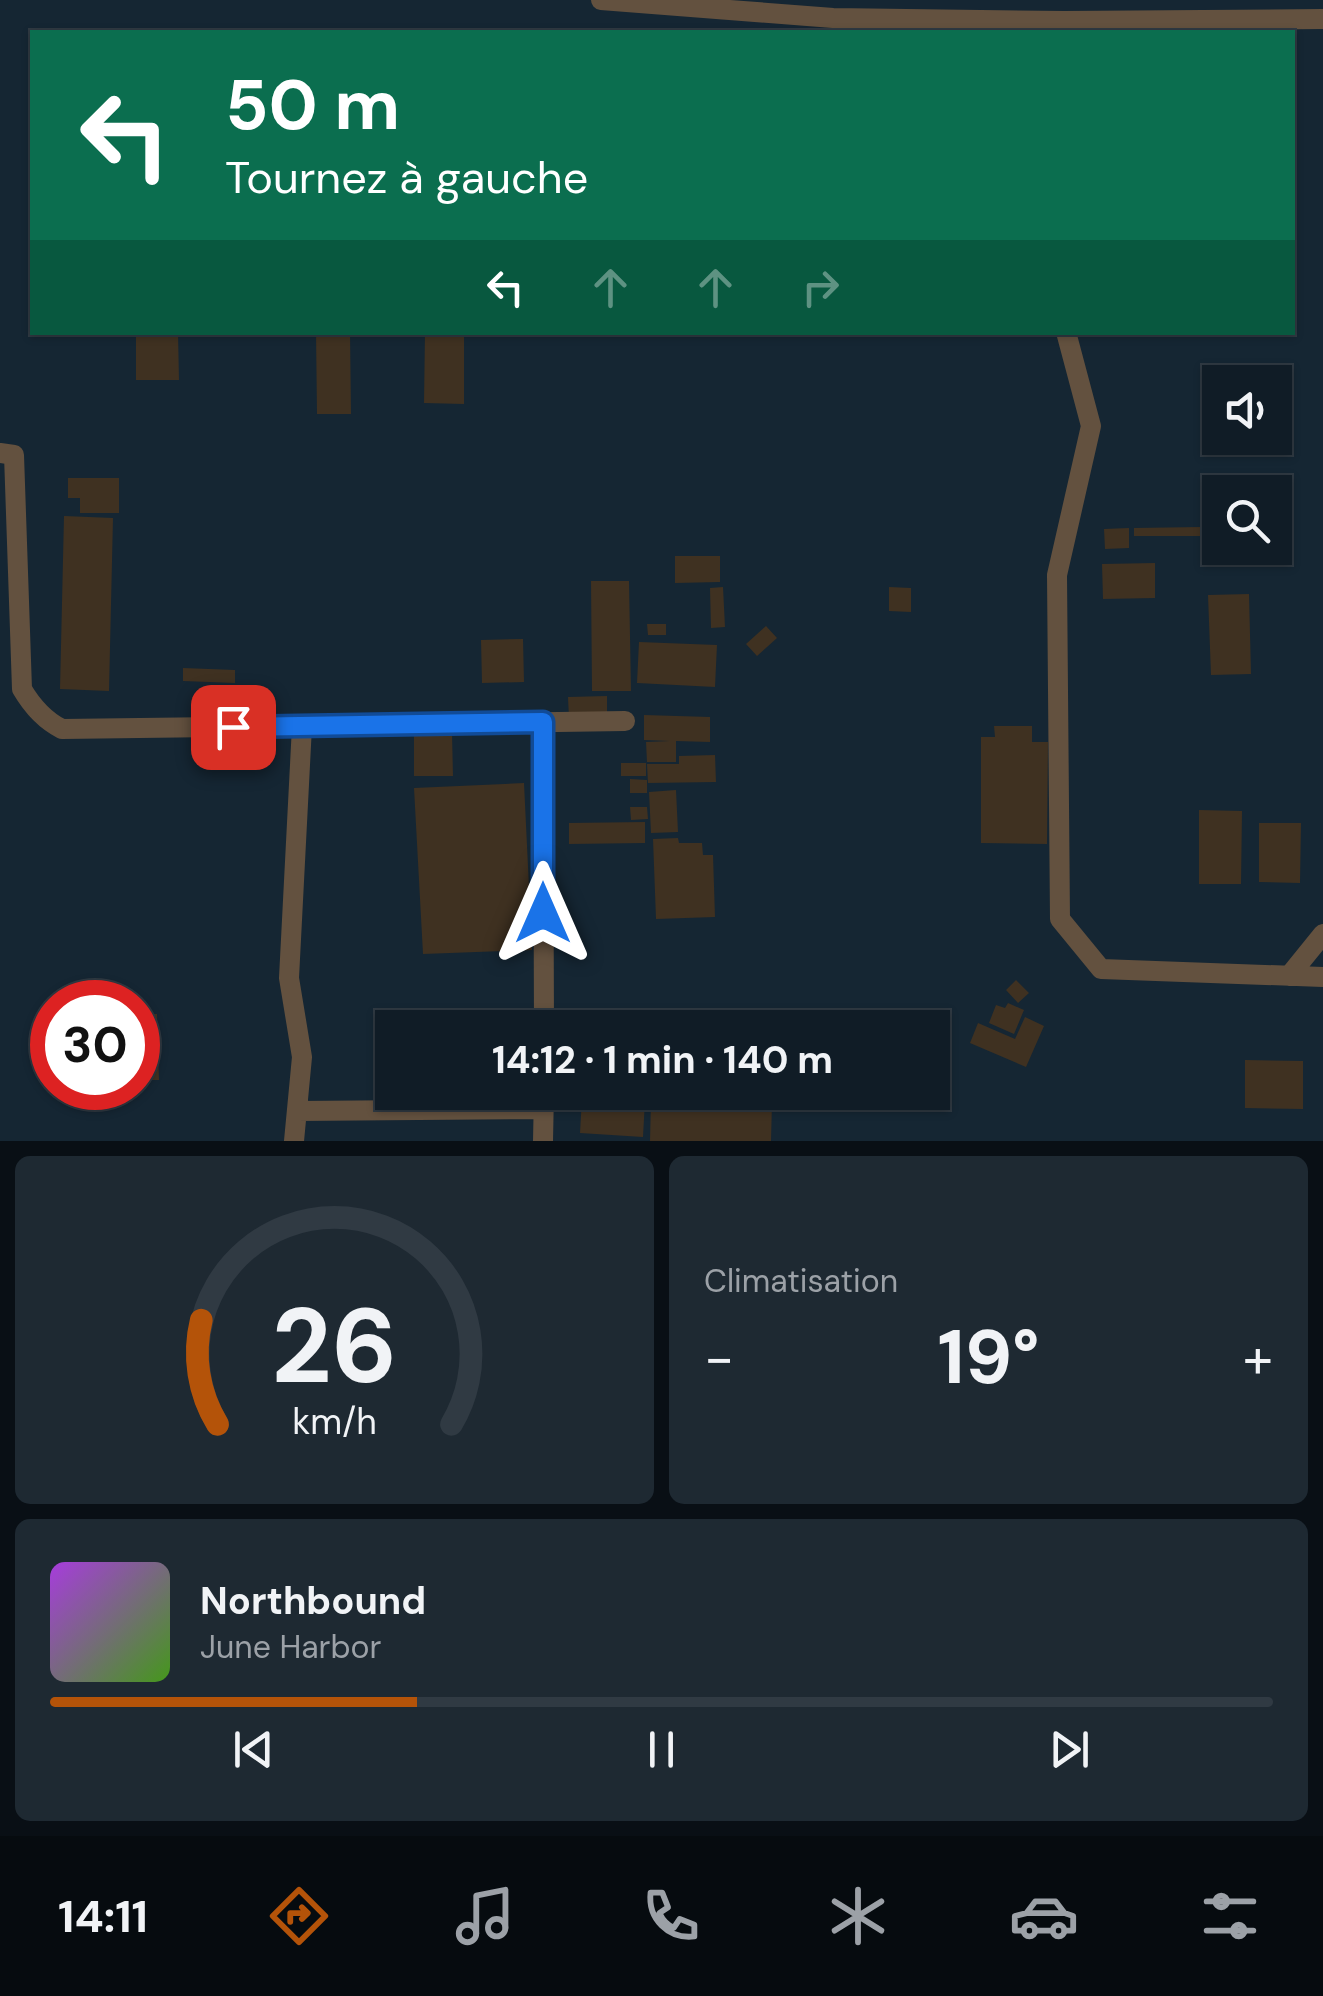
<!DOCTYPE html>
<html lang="fr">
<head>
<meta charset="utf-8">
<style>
  body { margin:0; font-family:"DM Sans",sans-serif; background:#1e2932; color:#f1f3f6; height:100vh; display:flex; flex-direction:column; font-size:38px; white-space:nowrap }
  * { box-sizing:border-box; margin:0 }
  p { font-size:32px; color:#9ca1a7 }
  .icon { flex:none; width:55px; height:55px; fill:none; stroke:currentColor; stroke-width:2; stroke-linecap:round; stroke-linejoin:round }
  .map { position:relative; height:1141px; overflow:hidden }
  .details { display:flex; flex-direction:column; gap:15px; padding:15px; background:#090f15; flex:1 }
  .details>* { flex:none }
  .guide { position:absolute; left:30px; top:30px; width:1265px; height:305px; border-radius:0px; box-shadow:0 2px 8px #0004,0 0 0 2px #303a43; background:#0b6e4f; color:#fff; overflow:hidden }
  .fabs { position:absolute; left:1202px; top:365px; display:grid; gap:20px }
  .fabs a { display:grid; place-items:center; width:90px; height:90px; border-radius:0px; background:#101c26; box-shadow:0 2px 8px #0004,0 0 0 2px #303a43; font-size:50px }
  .speed { position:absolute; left:30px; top:980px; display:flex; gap:20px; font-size:50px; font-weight:700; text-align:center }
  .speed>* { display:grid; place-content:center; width:130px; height:130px; border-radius:50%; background:#101c26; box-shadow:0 2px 8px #0004,0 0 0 2px #303a43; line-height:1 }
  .speed .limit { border:15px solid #d22; background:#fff; color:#111 }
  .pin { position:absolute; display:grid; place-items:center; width:85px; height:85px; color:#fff; margin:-42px; border-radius:20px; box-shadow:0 5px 15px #0006 }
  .me { position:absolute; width:110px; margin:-55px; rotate:0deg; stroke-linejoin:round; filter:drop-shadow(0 0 8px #0008) }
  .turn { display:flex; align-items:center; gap:35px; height:210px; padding:0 30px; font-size:45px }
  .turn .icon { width:130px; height:130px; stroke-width:2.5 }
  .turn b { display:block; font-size:70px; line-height:85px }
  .lanes { display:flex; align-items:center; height:95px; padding:0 30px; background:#0003; justify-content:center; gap:50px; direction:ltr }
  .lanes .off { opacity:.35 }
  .big { font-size:75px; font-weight:700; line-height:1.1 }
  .details .tile { flex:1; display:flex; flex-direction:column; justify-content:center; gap:15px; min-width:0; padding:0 35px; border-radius:15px; background:#1e2932 }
  .details .dial { align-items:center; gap:0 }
  .dial svg { height:260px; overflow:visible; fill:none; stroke:#303a43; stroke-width:7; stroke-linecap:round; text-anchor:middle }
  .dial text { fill:#f1f3f6; stroke:none }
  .song { display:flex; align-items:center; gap:30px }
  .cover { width:120px; height:120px; border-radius:15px; background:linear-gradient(135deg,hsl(280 70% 55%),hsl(100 70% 35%)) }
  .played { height:10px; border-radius:5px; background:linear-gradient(90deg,#b45309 30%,#303a43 30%) }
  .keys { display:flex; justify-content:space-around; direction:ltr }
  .heat { display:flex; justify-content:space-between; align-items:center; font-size:55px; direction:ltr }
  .details .tiles { flex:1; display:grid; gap:15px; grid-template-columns:1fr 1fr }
  .tile:last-child { grid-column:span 2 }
  .trip { position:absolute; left:375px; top:1010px; width:575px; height:100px; border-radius:0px; background:#101c26; box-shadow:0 2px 8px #0004,0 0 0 2px #303a43; font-weight:700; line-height:100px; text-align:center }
  .dock { display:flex; height:160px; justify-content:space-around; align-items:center; background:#060b0f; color:#9ca1a7 }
  .dock .icon { width:70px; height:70px }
  .dock .on { color:#b45309 }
  .dock b { font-size:45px; color:#f1f3f6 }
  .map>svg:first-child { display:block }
</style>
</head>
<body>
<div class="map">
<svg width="1323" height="1141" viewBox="0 0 1323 1141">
  <rect width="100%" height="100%" fill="#152633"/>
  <!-- building -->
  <path fill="#3f3121" d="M 136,332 L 178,332 L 179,380 L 136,380 Z
    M 316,332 L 350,332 L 351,414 L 317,414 Z
    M 425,332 L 464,332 L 464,404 L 424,403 Z
    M 68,478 L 119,478 L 119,513 L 80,513 L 80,498 L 68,498 Z
    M 64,516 L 113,518 L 109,691 L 60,689 Z
    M 1201,527 L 1202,536 L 1134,536 L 1134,528 Z
    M 1129,528 L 1129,548 L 1105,549 L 1104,529 Z
    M 675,556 L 720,556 L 720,582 L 675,583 Z
    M 1155,563 L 1155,598 L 1103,599 L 1102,564 Z
    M 591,581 L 629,581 L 631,691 L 592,691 Z
    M 723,587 L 725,627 L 711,628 L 710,588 Z
    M 889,587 L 911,588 L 911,612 L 889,611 Z
    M 1249,594 L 1251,674 L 1211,675 L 1208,595 Z
    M 647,624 L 666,624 L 666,635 L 648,635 Z
    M 766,626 L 777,638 L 757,656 L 746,644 Z
    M 523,639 L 524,682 L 482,683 L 481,640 Z
    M 639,642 L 717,645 L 715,687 L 637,683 Z
    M 183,668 L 235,670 L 235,683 L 183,681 Z
    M 607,696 L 607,719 L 569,719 L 568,697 Z
    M 644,715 L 710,717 L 710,742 L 676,741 L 676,762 L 647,762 L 646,742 L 670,741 L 644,740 Z
    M 994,726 L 1032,726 L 1032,742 L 1048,742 L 1047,844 L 981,843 L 981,737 L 995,737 Z
    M 414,733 L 452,733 L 453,776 L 414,776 Z
    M 715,755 L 716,782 L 648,783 L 647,764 L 679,764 L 679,756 Z
    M 621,763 L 646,763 L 646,776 L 621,776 Z
    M 630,779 L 647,780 L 647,793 L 630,793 Z
    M 524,783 L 532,950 L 423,954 L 414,788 Z
    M 676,790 L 678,832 L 651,833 L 649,792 Z
    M 630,807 L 647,807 L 648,819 L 631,820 Z
    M 1199,810 L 1242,811 L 1241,884 L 1199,884 Z
    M 645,822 L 645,843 L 569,844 L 569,823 Z
    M 1259,823 L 1301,823 L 1300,883 L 1259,882 Z
    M 678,838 L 679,843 L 702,843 L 703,855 L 713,855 L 715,917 L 656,919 L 653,839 Z
    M 1016,980 L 1029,993 L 1018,1003 L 1006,990 Z
    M 1008,1003 L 1024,1010 L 1014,1034 L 989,1023 L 996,1005 L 1005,1008 Z
    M 138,1014 L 157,1014 L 159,1080 L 138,1080 Z
    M 1025,1017 L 1044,1026 L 1026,1067 L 970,1043 L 978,1023 L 1015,1039 Z
    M 1245,1060 L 1303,1061 L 1303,1109 L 1245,1108 Z
    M 420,1092 L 489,1092 L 489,1096 L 420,1099 Z
    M 582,1097 L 645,1100 L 643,1137 L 580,1133 Z
    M 651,1099 L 772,1103 L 771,1141 L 650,1141 Z"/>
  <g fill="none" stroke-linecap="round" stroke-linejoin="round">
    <!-- minor -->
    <path stroke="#63513f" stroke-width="20" d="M 601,0 L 833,18 L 1064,21 L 1064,32
      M 1064,21 L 1323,19
      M 1066,332 L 1091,426 L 1057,575 L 1060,919 L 1101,969 L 1323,977
      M 0,453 L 14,455 L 22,689 C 32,706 44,720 62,729 L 302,726 L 289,978 L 302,1057 L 294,1141
      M 543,722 L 544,1028
      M 302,726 L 625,721
      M 1289,976 L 1323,934
      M 297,1111 L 544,1109
      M 543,1141 L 544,1092"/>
  </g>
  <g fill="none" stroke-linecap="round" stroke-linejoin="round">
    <!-- route casing -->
    <g stroke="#114b97" stroke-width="25">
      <path id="route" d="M 233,727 L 543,722 L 543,913"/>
    </g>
    <!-- route -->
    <use href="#route" stroke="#1a73e8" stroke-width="18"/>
  </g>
</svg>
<div class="fabs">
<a><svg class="icon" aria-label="sound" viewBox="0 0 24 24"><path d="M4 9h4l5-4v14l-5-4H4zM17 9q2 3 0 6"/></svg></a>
<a><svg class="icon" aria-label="search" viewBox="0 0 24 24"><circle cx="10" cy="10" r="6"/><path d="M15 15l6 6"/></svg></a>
</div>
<div class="speed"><div class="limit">30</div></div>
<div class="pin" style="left:233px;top:727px;background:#d93025"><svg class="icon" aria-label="arrive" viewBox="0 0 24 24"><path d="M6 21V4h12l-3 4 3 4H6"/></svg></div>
<svg class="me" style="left:543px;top:913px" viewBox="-20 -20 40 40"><path d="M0-17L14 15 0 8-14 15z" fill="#1a73e8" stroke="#fff" stroke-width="4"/></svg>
<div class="trip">14:12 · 1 min · 140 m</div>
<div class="guide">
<div class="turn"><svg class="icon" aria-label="left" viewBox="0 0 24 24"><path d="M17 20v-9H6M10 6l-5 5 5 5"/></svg><div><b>50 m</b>Tournez à gauche</div></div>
<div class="lanes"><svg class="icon" aria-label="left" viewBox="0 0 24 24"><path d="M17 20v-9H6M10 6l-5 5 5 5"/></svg><svg class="icon off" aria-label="ahead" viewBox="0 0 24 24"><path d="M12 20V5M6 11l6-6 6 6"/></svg><svg class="icon off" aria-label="ahead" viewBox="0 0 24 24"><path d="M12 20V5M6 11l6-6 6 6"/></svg><svg class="icon off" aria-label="right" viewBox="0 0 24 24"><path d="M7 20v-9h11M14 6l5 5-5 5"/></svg></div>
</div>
</div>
<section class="details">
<div class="tiles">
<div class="tile dial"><svg viewBox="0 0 100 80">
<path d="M14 69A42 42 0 1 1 86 69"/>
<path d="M14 69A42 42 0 0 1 9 37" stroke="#b45309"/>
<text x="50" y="56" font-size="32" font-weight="700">26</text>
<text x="50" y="72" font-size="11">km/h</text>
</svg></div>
<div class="tile"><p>Climatisation</p>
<div class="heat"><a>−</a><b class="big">19°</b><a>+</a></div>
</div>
<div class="tile">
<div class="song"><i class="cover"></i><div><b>Northbound</b><p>June Harbor</p></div></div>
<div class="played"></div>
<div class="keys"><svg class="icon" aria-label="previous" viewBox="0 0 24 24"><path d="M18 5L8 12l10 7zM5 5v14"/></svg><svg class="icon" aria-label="pause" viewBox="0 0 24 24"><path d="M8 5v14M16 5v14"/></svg><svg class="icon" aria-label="next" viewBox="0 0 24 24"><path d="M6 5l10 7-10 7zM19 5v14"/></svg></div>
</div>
</div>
</section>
<nav class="dock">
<b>14:11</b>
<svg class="icon on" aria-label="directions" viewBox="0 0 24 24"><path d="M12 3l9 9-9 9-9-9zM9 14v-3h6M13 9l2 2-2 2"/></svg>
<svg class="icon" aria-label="music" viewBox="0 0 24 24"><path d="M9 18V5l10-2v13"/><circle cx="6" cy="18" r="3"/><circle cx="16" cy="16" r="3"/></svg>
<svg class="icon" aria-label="phone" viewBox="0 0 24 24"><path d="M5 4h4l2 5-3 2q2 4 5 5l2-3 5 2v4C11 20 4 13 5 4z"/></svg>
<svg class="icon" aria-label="climate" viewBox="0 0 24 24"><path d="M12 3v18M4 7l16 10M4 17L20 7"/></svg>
<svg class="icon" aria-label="car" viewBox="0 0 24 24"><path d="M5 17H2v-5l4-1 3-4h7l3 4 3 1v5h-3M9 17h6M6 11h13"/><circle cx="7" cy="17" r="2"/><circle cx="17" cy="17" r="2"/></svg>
<svg class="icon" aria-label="filters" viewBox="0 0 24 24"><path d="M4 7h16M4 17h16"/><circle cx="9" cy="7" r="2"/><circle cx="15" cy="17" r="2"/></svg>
</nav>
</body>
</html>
